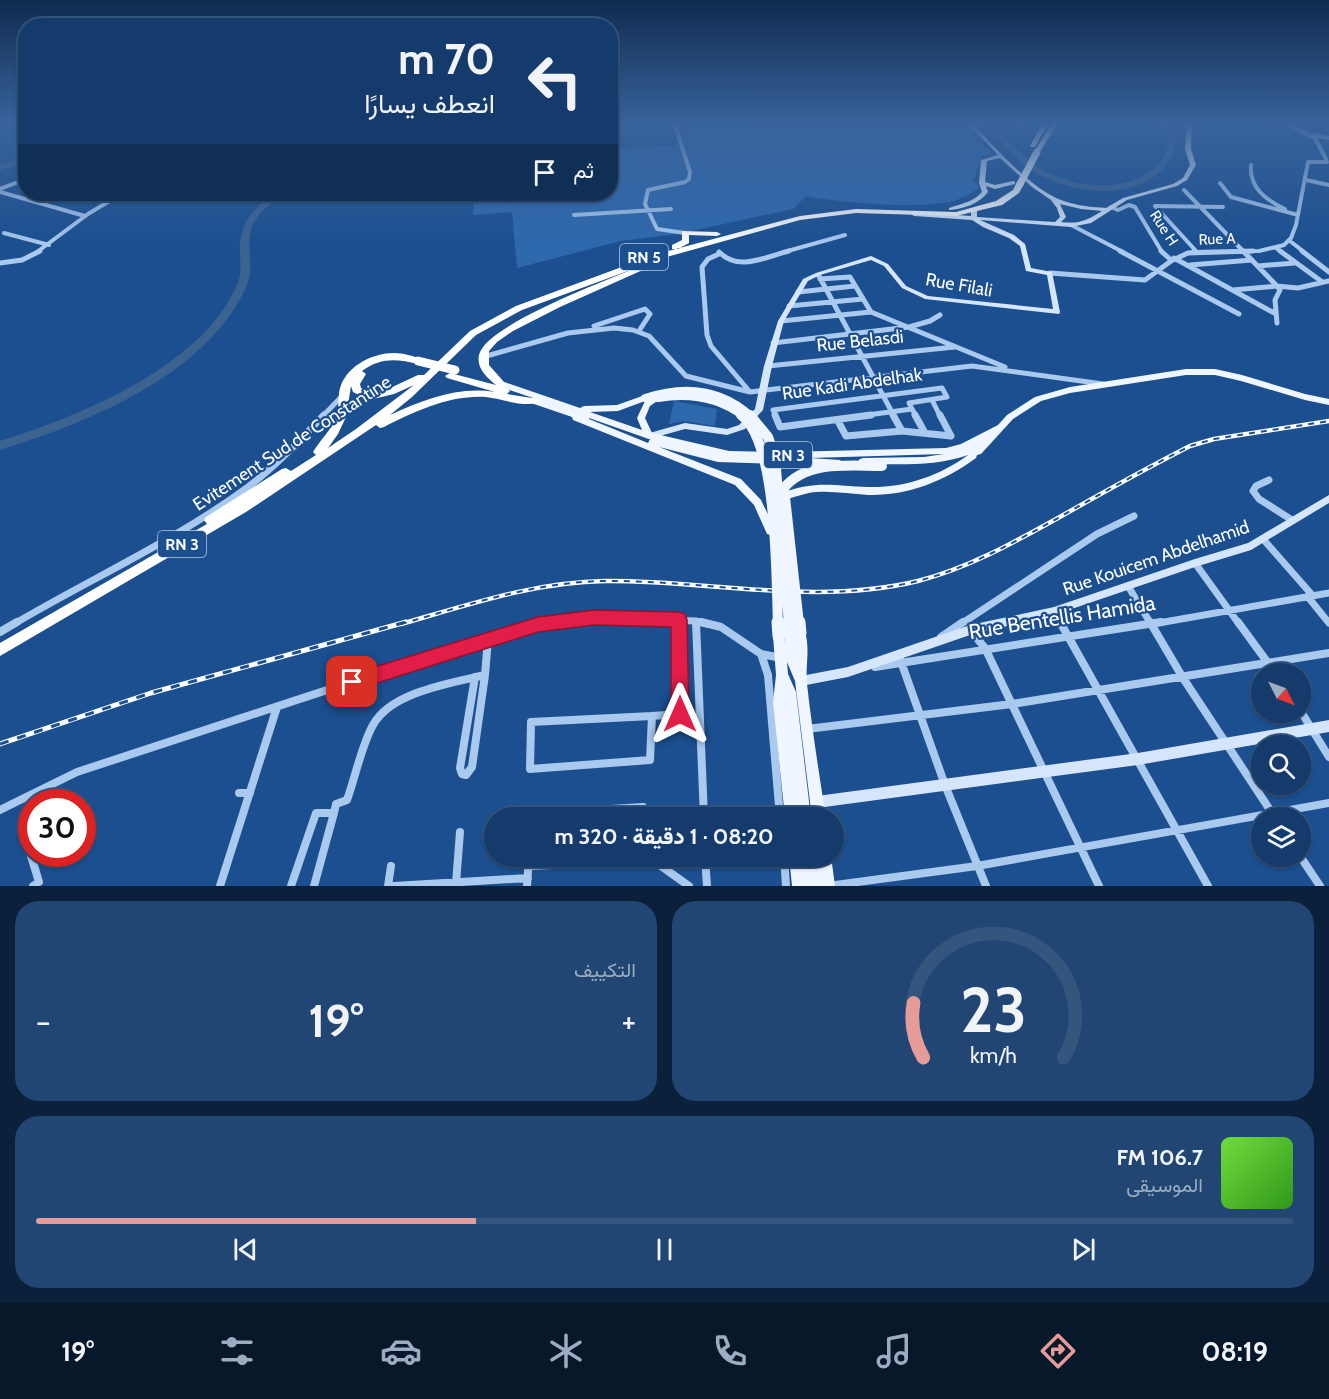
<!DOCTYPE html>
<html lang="ar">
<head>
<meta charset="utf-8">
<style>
  body { margin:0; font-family:Cabin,Vazirmatn,sans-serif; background:#214673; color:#f1f3f6; direction:rtl; height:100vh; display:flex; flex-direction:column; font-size:22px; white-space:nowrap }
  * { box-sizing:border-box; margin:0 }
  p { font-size:20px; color:#9dadc1 }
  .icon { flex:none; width:33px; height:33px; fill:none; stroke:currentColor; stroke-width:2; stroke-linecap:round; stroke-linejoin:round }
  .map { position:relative; height:886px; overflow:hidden; direction:ltr }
  .details { display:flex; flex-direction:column; gap:15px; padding:15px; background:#0b203b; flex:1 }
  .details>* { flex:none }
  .guide { position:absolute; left:18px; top:18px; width:600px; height:183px; border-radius:24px; box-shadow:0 2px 4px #0004,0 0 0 2px #33557e; direction:rtl; background:#143b6b; color:#f1f3f6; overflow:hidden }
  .needle { width:39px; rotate:132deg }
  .buttons { position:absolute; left:1251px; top:663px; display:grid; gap:12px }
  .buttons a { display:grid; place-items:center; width:60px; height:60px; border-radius:50%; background:#143b6b; box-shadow:0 2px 4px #0004,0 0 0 2px #33557e; font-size:30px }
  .speed { position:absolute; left:18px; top:789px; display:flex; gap:12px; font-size:30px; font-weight:700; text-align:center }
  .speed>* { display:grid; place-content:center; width:78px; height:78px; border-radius:50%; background:#143b6b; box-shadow:0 2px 4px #0004,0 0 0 2px #33557e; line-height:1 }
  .speed .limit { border:9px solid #d22; background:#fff; color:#111 }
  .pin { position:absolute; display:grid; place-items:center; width:51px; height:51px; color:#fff; margin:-26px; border-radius:12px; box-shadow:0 3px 9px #0006 }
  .me { position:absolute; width:66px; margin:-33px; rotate:0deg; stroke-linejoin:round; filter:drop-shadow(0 0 4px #0008) }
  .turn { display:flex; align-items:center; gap:21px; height:126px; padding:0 24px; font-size:27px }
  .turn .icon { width:78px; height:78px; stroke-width:2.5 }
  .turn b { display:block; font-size:42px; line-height:51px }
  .then { display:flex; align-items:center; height:57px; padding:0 24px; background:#0003; gap:12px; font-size:22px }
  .big { font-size:45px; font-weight:800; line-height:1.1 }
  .details .tile { flex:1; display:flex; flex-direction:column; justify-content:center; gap:9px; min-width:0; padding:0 21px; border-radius:24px; background:#214673 }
  .details .dial { align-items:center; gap:0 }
  .dial svg { height:156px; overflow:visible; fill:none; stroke:#33557e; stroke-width:7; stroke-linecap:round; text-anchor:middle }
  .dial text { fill:#f1f3f6; stroke:none }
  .song { display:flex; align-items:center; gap:18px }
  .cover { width:72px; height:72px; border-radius:9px; background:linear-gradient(135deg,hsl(100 70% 55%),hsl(110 70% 35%)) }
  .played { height:6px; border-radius:3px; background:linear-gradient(90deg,#e69b98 35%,#33557e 35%) }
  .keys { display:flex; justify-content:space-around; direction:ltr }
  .heat { display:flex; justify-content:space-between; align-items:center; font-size:33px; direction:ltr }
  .details .tiles { flex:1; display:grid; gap:15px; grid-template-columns:1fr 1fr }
  .tile:last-child { grid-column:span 2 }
  .trip { position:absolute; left:484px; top:807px; width:360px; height:60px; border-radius:30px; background:#143b6b; box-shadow:0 2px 4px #0004,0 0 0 2px #33557e; font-weight:800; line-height:60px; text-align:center; direction:rtl }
  .dock { display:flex; height:96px; justify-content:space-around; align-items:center; background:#08182b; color:#9dadc1 }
  .dock .icon { width:42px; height:42px }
  .dock .active { color:#e69b98 }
  .dock b { font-size:27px; color:#f1f3f6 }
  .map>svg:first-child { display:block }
</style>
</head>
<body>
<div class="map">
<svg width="1329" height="886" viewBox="0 0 1329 886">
  <rect width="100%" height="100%" fill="#1b4f8f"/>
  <!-- green -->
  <path fill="#2e69ad" d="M 683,122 L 962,122 L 992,154 L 982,155 L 973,181 L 979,186 L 978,189 C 971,193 964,197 957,200 C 926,210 839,203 806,196 L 793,209 L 677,234 L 621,241 L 517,268 L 512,212 L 473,215 L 475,194 L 610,194 L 611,149 L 684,145 L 679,130 L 684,129 L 680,125 Z
    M 674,401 L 717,409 L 715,426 L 683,421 L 669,424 Z"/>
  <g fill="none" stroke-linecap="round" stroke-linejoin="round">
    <!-- river -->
    <path fill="#3c6290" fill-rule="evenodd" d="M 986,122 L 993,122 C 1010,142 1026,163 1050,174 C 1083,189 1126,192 1155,168 C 1169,155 1171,140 1164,122 L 1172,122 C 1178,139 1177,151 1166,165 C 1139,200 1081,194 1046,178 C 1020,166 1002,144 986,122 Z
      M 26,157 L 26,162 L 0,170 L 0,165 Z
      M 273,194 L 282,194 C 274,202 263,208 256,219 C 242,240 256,264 247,285 C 208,375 87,423 0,450 L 0,441 C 80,416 201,367 237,285 C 242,275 240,264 240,253 C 238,226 252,209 273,194 Z"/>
    <!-- street-far3 -->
    <path stroke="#a9c9ee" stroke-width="4" d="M 674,122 L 690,172 L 689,179 L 685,182 L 648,190 L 645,204 L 657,229 L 685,233
      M 1283,122 L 1315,138 L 1326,159
      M 1314,135 L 1329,138
      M 1251,165 C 1249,188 1266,200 1285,209
      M 1306,180 L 1329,185
      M 1220,183 L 1231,197 L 1298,215
      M 0,189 L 26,179
      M 1184,190 L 1244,252
      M 0,192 L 85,216
      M 1111,207 L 1118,210 L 1129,205 L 1135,207 L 1162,252
      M 574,215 L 671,209
      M 1071,225 L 1123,252
      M 4,233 L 49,245
      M 1290,241 L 1304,252
      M 1276,248 L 1282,252
      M 1196,251 L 1155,206 L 1223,207
      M 37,252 L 88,214 L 121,194
      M 784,252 L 845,235
      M 1192,252 L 1259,251 L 1284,245 L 1291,238 L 1296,225 L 1308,162 L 1327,162"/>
    <!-- street-far2 -->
    <path stroke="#a9c9ee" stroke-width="5" d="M 1120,251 L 1239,314
      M 1161,251 L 1171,260
      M 1280,251 L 1321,281
      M 1302,251 L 1329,272
      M 719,252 C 739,272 765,257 789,251
      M 719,254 L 708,259 L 702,267 L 707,335 L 711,346 L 750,392
      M 1174,258 L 1276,314
      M 0,263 L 22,260 L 40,251
      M 1190,265 L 1252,260
      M 1258,266 L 1295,263
      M 1050,273 L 1145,280 L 1171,261 L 1188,253 L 1253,251
      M 819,276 L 894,416
      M 820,279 L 850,277 L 871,312 L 1005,367
      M 1233,290 L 1277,286 L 1243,251
      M 798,292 L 855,286
      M 789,306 L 863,299
      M 781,321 L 871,312
      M 1277,323 L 1275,300 L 1280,290 L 1277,286 L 1298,288 L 1329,281
      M 594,326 L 645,309 L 650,314 L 639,331
      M 773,343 L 909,327 L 930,321 L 940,315
      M 483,357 L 568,333 L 614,328 L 633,330 L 649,336 L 686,376 L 750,392 L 972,366 L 1103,384
      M 768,366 L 955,347
      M 932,400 L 940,416
      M 912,409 L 916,416
      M 323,416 L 343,395
      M 776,416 L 773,410 L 942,388 L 947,397 L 909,403 L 912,409 L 860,416"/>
    <!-- street-far1 -->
    <path stroke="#a9c9ee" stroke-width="7" d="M 775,415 L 780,427 L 871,415
      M 893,415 L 902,431
      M 915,415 L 925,433
      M 940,415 L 951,436
      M 838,421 L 846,436 L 902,431 L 951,436
      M 1269,480 L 1256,486 L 1253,491 L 1259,499 L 1292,520
      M 1263,539 L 1313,596
      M 1195,563 L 1239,624
      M 1128,586 L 1151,624
      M 1308,597 L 1329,623
      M 1054,611 L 1061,624
      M 679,620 L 679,624
      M 696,621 L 696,624
      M 14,624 C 92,578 175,541 248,487 C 276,466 300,440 324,415
      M 540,624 L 594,617 L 696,621 L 707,624
      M 961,624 L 1097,534 L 1134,516
      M 1153,624 L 1329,593"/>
    <!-- street -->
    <path stroke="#a9c9ee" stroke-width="8" d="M 696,622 L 704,818
      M 701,622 L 721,627 L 761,654 L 781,658
      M 1060,622 L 1208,886
      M 1150,622 L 1183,678 L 1274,816
      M 1238,622 L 1276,674
      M 970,630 L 985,648 L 1099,886
      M 0,632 L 17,622
      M 941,637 L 963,622
      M 761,654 L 768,675 L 780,818
      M 900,659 L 945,785 L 986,886
      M 875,667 L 1161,622
      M 475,677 L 460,768 L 462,774 L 466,775 L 472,767 L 485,675
      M 1300,710 L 1329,757
      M 652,716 L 650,760 L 530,769 L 531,722 Z
      M 652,716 L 680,714 L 679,622
      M 807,729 L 1012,704 L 1329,653
      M 239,793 L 250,793
      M 0,810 L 77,772 L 449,650 L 538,624 L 552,622
      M 531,818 L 531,814 L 643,807
      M 21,823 L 39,882 L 33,886
      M 705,856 L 707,886
      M 784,856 L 786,886
      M 1300,856 L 1320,886
      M 528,866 L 654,861 L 689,886
      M 456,883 L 460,832
      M 220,886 L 277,707
      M 291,886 L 316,813 L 334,813 L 336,804 L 347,800 C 355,778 362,744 373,725 C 391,692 451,683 485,675 L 488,639
      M 314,886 L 334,813
      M 388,886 L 391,866
      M 394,886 L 528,878
      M 527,886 L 529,856
      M 828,886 L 977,866 L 1329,803"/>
    <!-- secondary -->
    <path fill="#d6e6fa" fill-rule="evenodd" d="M 966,122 L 971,122 C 996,148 1031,190 1064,201 C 1078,206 1092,207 1106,208 L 1123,198 L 1173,184 L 1183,178 L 1190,165 L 1185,149 L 1187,122 L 1192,122 L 1191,149 L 1196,165 L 1187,180 L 1177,186 L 1127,200 L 1091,223 L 1071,227 L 980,220 L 1014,235 L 1025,244 L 1031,268 L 1052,272 L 1060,312 L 1059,314 L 925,299 L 902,288 L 884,266 L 871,260 L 820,275 L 808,281 L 784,321 L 772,366 L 763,410 L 745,429 L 727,435 L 685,429 L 649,439 L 646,438 L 645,436 L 646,434 L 685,423 L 727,429 L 739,425 L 755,409 L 764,366 L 778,321 L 803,279 L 816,273 L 871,256 L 888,264 L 906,286 L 928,296 L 1053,309 L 1047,275 L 1026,271 L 1020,246 L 1009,238 L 983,227 L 972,220 L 914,216 L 911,214 L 914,212 L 971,216 L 971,210 L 974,208 L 977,210 L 977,217 L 1055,222 L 1060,217 L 1057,208 L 1051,200 L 1032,187 L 1000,158 L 987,161 L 985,182 L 995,185 L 1013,181 L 1015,182 L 1015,184 L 995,189 L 986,186 L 988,192 C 979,204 963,209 949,210 L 949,208 C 961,204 973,202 982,192 L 979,183 L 981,160 L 998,155 ZM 1060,204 L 1081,209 L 1102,211 C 1086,221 1079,224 1061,222 L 1066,217 Z
      M 1329,495 L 1329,503 L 1251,550 L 1195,567 L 1054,615 L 970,635 L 848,677 L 801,686 L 797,685 L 796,681 L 797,677 L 801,676 L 848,667 L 970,625 L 1054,607 L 1195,559 L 1248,543 Z
      M 1329,720 L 1329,732 L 1138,765 L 817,808 L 813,806 L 811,802 L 813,798 L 817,796 L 1138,753 Z"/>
    <!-- primary -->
    <path fill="#f0f6ff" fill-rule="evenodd" d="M 1186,369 L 1215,369 L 1242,375 L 1305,394 L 1329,399 L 1329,405 L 1305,400 L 1241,381 L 1215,375 L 1186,375 L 1070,393 L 1041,401 L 1013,419 L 981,454 L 977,455 L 976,458 C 945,481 907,496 868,495 C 851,494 834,491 817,492 C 806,492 790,500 782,499 L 780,496 L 782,493 C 816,480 833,486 868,487 C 905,488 939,476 968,455 C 934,467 898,464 863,464 L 860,463 L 858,461 L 860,459 L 863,458 L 924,457 L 944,454 L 810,458 L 840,460 L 842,462 L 840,464 L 837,466 L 718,462 L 659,447 L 741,479 L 761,500 L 776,531 L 775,534 L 771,535 L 767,534 L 754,505 L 735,485 L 573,420 L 572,417 L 531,403 L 530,401 L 533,398 L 498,386 L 497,384 L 501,381 L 504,382 L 580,408 L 584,406 L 617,405 L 645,395 L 648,396 L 648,399 L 656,396 L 660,399 L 650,406 L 645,418 L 652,433 L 729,451 L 785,452 L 946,448 L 961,444 L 998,425 L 1007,415 L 1035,397 L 1070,387 ZM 645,401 L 637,418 L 642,430 L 590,412 L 618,411 ZM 589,418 L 646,438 L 650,439 L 648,443 L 589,419 Z
      M 790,627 L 794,628 L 795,631 L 800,628 L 804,629 C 811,647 805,666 807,684 C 812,729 819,773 826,818 L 812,818 L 795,681 L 787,662 L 788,674 L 796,692 L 811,818 L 785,818 L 773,702 L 776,675 L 773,636 L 775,632 L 779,631 L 783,632 L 785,642 L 784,632 L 786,628 Z
      M 789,856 L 831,856 L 835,886 L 792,886 Z"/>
    <!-- highway -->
    <path fill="#fff" fill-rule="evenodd" d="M 1043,122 L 1049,122 L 1035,147 L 1031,147 L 1030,146 Z
      M 1053,122 L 1059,122 L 1039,153 L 1035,153 L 1034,152 Z
      M 1017,182 L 1024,184 L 1019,193 L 1002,205 L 956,216 L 856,213 L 800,220 L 663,258 L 522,310 L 476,335 L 412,397 L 390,415 C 423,400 458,386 495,392 L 447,378 L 445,376 L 450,373 L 496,385 C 487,378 476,368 479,355 C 485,325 608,280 638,267 L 644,267 L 645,269 L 560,307 L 513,331 L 497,342 L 489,351 L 489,365 L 504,382 L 506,384 L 503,387 L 508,389 L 510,391 L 507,394 L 538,399 L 539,401 L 538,403 C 521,407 503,399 486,397 C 449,395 416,411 384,427 L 380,428 L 376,425 L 246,512 L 0,656 L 0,643 L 207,524 L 204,520 L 206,517 L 282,469 L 286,468 L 291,471 L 316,455 L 313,452 C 320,440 331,431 336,417 C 340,407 337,395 341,385 C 349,365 373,353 394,353 C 403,353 413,356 421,359 L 423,361 L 421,363 L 418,364 C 397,359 381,357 362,371 L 366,374 L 360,384 L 361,388 L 370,393 L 388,389 L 418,375 L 424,375 L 470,331 L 516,306 L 657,254 L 800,216 L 856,209 L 956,212 L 996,201 L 1013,190 ZM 414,385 L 356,429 L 328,448 L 338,434 L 346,417 L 351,386 L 353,392 L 369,400 L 394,394 Z
      M 682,231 L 717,232 L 721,234 L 717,236 L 689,235 L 689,243 L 678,249 L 672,249 L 672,245 L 682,240 Z"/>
    <!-- rail-far1 casing -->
    <g stroke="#fff" stroke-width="4.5">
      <path id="rail-far1" d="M 401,624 C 468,605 534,582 605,581 C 708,580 815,606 918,581 C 968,568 1013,543 1058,518 C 1102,493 1145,469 1190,446 L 1214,439 L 1329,421"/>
    </g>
    <!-- rail casing -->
    <g stroke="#fff" stroke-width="5">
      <path id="rail" d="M 0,744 L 151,693 L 406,622"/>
    </g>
    <!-- rail-far1 -->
    <use href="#rail-far1" stroke="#1b4f8f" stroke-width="2" stroke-dasharray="6" stroke-linecap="butt"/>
    <!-- rail -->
    <use href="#rail" stroke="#1b4f8f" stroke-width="3" stroke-dasharray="9" stroke-linecap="butt"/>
    <!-- primary-bridge-far2 -->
    <path stroke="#f0f6ff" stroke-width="8" d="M 645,398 C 684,385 720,388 751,416
      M 658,398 C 689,393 718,397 743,416"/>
    <!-- primary-bridge-far1 -->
    <path stroke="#f0f6ff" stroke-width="10" d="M 741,415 C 778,442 776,577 778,624
      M 750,415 L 768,437 L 775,457 L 789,624
      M 799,624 L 784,488 C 807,460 849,466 882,466"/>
    <!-- primary-bridge -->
    <path stroke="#f0f6ff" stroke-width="13" d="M 778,622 L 779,636
      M 789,622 L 790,632
      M 799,622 L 800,633"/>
    <!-- highway-bridge-far1 -->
    <path stroke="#fff" stroke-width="7" d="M 1020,184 L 1037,152"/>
    <!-- highway-bridge -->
    <path stroke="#fff" stroke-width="9" d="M 418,361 L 455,370"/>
  </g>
  <!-- sky -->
  <linearGradient id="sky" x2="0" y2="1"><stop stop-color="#0f2b4f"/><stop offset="0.5" stop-color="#39639b"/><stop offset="1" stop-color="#39639b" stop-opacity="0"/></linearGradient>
  <rect width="1329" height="246" fill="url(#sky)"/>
  <!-- route -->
  <path fill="#e11d48" stroke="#92132f" stroke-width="1.5" d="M 594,610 L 679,612 L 685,614 L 687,620 L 689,714 L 686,720 L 680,723 L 673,720 L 671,714 L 671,627 L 594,625 L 538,632 L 352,691 L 346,688 L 343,682 L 346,676 L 352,674 L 538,617 Z"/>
  <g text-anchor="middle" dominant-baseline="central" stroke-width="4.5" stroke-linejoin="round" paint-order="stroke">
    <!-- far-street labels -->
    <g font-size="15" fill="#fff" stroke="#1b4f8f">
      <text transform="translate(1164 228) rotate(57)">Rue H</text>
      <text transform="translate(1217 239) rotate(-2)">Rue A</text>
    </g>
    <!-- shield labels -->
    <g fill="#1b4f8f" stroke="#bbcadd" stroke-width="1.5">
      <rect x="620" y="244" width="48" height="26" rx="4.5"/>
      <rect x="764" y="442" width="48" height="26" rx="4.5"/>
      <rect x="158" y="531" width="48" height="26" rx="4.5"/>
    </g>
    <g font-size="16" font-weight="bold" fill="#fff">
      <text x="644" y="257">RN 5</text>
      <text x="788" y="455">RN 3</text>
      <text x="182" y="544">RN 3</text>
    </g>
    <!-- street labels -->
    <g font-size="18" fill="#fff" stroke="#1b4f8f">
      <text transform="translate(959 285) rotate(10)">Rue Filali</text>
      <text transform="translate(860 341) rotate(-6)">Rue Belasdi</text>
      <text transform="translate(852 384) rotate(-8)">Rue Kadi Abdelhak</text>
      <text transform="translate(292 443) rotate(-33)">Evitement Sud de Constantine</text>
      <text transform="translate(1156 558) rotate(-19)">Rue Kouicem Abdelhamid</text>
    </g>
    <!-- near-street labels -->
    <g font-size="21" fill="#fff" stroke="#1b4f8f">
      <text transform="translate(1062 617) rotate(-9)">Rue Bentellis Hamida</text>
    </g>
  </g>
</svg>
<div class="buttons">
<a><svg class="needle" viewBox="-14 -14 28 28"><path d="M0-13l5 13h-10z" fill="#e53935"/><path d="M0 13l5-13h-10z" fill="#9dadc1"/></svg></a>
<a><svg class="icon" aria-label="search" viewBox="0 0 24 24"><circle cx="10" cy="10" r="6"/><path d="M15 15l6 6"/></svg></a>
<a><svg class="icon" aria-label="layers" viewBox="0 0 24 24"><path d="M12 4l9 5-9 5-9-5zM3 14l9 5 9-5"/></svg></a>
</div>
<div class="speed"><div class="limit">30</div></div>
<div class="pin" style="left:352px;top:682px;background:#d93025"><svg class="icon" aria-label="arrive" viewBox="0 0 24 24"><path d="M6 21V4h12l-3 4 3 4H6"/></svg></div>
<svg class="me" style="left:680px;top:714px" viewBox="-20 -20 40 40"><path d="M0-17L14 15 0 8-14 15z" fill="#e11d48" stroke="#fff" stroke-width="4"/></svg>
<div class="trip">08:20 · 1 دقيقة · 320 m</div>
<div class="guide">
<div class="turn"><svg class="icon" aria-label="left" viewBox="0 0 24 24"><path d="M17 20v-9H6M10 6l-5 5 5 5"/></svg><div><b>70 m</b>انعطف يسارًا</div></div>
<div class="then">ثم<svg class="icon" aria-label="arrive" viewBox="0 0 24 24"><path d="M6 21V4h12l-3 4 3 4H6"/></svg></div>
</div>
</div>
<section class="details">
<div class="tiles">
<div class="tile dial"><svg viewBox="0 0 100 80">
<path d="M14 69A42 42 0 1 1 86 69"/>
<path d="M14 69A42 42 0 0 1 9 41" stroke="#e69b98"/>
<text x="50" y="56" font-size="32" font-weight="700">23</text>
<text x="50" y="72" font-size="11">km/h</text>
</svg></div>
<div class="tile"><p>التكييف</p>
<div class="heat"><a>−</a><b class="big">19°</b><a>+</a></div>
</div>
<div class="tile">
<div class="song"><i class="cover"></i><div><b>106.7 FM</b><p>الموسيقى</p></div></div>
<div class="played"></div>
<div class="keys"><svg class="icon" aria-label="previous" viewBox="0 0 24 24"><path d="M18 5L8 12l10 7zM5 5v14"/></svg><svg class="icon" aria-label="pause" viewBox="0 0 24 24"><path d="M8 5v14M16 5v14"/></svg><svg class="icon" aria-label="next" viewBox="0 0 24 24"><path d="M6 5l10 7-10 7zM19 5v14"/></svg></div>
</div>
</div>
</section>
<nav class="dock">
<b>08:19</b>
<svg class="icon active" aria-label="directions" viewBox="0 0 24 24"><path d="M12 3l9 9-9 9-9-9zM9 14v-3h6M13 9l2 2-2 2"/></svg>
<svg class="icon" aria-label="music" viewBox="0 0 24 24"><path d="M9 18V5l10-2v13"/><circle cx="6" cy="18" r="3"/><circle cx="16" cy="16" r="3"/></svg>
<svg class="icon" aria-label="phone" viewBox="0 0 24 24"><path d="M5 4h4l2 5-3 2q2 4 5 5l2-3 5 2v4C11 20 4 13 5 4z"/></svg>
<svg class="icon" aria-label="climate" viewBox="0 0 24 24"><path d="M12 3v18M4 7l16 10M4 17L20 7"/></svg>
<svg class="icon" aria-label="car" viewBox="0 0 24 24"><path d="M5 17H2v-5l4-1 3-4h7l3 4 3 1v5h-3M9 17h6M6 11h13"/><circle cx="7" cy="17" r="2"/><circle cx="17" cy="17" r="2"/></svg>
<svg class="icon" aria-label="filters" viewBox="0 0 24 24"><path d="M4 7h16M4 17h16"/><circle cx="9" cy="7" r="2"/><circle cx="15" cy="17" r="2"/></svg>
<b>19°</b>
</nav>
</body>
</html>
